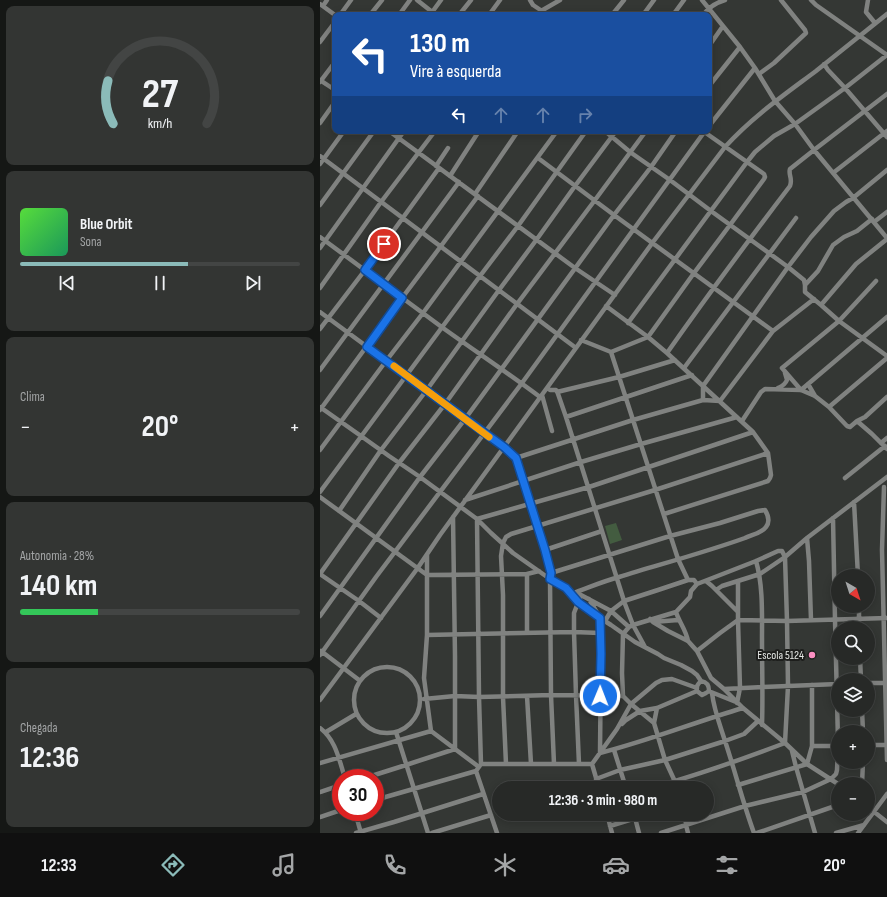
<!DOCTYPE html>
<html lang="pt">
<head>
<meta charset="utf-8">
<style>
  body { margin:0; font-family:"Sofia Sans Condensed",sans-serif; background:#333533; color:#f1f3f6; height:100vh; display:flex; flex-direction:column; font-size:15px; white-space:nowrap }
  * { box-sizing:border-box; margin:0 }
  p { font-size:13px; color:#a4a6a7 }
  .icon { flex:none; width:22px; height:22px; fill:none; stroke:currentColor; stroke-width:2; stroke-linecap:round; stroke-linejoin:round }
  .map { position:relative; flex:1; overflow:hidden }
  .sheet { display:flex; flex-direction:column; gap:6px; padding:6px; background:#151715; width:320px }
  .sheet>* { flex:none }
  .top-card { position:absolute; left:12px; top:12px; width:380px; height:122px; border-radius:8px; box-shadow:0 2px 10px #0003,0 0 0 1px #434544; background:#1a4fa0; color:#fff; overflow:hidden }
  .needle { width:26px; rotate:141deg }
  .tools { position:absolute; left:511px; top:569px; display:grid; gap:8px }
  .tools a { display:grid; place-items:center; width:44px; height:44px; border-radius:50%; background:#272927; box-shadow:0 2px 10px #0003,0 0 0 1px #434544; font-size:20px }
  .speed { position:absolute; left:12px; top:769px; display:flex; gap:8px; font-size:20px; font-weight:700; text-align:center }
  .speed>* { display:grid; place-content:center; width:52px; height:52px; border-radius:50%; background:#272927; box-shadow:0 2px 10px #0003,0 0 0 1px #434544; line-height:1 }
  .speed .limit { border:6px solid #d22; background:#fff; color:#111 }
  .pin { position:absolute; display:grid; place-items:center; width:34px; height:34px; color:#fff; margin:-17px; border:2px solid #fff; border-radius:50%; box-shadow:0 1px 4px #0007 }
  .me { position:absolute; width:44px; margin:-22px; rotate:1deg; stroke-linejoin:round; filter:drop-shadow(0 0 3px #0008) }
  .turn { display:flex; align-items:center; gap:14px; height:84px; padding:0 12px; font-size:18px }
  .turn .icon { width:52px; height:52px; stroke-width:2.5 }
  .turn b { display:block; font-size:28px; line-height:34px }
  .lanes { display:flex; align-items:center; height:38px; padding:0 12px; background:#0003; justify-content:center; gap:20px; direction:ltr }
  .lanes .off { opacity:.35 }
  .big { font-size:30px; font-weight:700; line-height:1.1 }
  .sheet .tile { flex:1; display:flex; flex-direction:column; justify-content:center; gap:6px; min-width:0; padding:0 14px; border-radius:8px; background:#333533 }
  .sheet .dial { align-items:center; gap:0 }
  .dial svg { height:104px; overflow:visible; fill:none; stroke:#434544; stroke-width:7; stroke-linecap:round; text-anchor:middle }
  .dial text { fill:#f1f3f6; stroke:none }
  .song { display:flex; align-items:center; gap:12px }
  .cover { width:48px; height:48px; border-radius:6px; background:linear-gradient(135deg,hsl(110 70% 55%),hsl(150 70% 35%)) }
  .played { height:4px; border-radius:2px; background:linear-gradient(90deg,#8bbbb9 60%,#434544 60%) }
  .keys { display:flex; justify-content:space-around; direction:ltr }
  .heat { display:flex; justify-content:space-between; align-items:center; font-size:22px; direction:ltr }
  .charge { height:6px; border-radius:3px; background:linear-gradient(90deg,#34c759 28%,#434544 0) }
  .trip { position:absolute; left:172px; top:781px; width:222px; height:40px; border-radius:20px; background:#272927; box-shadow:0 2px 10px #0003,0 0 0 1px #434544; font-weight:700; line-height:40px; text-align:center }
  .tab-bar { display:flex; height:64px; justify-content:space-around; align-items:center; background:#101010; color:#a4a6a7 }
  .tab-bar .icon { width:28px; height:28px }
  .tab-bar .selected { color:#8bbbb9 }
  .tab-bar b { font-size:18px; color:#f1f3f6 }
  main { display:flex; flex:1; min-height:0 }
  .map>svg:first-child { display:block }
</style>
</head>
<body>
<main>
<section class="sheet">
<div class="tile dial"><svg viewBox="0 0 100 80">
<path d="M14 69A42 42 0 1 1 86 69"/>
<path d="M14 69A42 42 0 0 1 10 36" stroke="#8bbbb9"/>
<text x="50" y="56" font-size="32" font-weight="700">27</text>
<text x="50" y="72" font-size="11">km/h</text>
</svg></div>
<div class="tile">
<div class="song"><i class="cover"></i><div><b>Blue Orbit</b><p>Sona</p></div></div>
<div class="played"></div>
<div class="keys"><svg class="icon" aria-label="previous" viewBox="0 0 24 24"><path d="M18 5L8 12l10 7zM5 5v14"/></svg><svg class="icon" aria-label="pause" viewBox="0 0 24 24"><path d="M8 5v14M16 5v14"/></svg><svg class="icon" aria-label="next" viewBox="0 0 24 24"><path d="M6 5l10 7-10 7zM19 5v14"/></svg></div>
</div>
<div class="tile"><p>Clima</p>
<div class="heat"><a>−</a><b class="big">20°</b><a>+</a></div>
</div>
<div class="tile"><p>Autonomia · 28%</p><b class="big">140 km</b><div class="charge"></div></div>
<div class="tile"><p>Chegada</p><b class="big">12:36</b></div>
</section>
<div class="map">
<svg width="567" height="833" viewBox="0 0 567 833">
  <rect width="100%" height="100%" fill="#343734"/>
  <!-- green -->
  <path fill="#435c40" d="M 296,523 L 302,540 L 290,544 L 285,526 Z"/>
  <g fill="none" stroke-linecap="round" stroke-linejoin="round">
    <!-- street -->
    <path stroke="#808280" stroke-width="4.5" d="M 97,0 L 116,15
      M 210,0 L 213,5 L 228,15
      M 382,0 L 420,47 L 435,68 L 455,101 L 475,124 L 494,150 L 567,238
      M 491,0 L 496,5 L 567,55
      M 548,0 L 546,12 L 555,23
      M 0,4 L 15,15
      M 3,6 L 7,0
      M 221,11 L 240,0
      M 20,15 L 31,0
      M 50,15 L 62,0
      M 79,15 L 90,0
      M 110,15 L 121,0
      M 139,15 L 151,0
      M 169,15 L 180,0
      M 292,15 L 304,0
      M 323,15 L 334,0
      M 353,15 L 364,0
      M 383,15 C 389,7 395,3 405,0
      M 0,42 L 15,22
      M 389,46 L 403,26
      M 504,64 L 508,70 L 525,88 L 567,137
      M 439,74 L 454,63 L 486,33 L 485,30 L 461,0
      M 0,80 L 15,90
      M 0,82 L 15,62
      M 389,86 L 420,47
      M 0,123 L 15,102
      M 389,126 L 435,68
      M 69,131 L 255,268 L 295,295
      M 285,131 L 310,152 L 350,180 L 391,211 L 468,267 L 484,280 L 485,285 L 485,292 L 501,305 L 519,321 L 567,356
      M 0,156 L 256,348
      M 218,158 L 294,215 L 453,331 L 494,299
      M 0,164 L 24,131
      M 116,166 L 128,148
      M 513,173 L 567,131
      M 130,176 L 159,131
      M 155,194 L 198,131
      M 0,205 L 54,131
      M 554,222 L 567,212
      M 0,237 C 41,267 82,298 123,328 C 155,351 188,373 220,397
      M 0,248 L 84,131
      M 485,285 L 498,271 L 513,245 L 524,237 L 537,231 L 552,219
      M 0,288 L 61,202 L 115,131
      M 501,305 L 536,264 L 567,239
      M 286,306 L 328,337 L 347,353 L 433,432 L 448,453 L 451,475 L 450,478 L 448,481 L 344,514
      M 0,312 L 183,447 L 196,458 L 313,420 L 383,400 L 400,401 L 453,331
      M 308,323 L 427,162 L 435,152 L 454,136 L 475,124 L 525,88 L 567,55
      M 0,329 L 45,270 L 119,168
      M 261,340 L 291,352 L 358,559 L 368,580 L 374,580 L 377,584 L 371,591 L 370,597 L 356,612 L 313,625 L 309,627 L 303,634 L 302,673 L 303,696 L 311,704 L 334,723
      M 291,352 L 328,337 L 374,273 L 410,225 L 444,179 L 445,177 L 444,174 L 383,131
      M 347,353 C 387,296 428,241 470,186 C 473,178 468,175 470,169 L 494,150 L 567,94
      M 364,368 L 476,218
      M 462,368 L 481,390 L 567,317
      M 462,368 L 519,321 L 556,281
      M 0,370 L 139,182
      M 488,384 L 495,396
      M 227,388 L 230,390 L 236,390 L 237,391 L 246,417 L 305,604 L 313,625 L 325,647
      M 458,388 C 462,386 465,385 467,380 L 465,373
      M 237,392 L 299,377 L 355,360
      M 222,395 L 232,431
      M 383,400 L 383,386 L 468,267 L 491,237 L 514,211 L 526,202 L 533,198 L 567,170
      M 0,407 L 41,436 L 69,456 L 100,477 L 157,519 L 171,533 L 193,553 L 230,579 L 246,588 L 258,602 L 280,618 L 291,625 L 315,642 L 338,654 L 344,658 L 361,665 L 372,671 L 377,675 L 381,681 C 387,682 389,685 389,691 L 386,693 L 382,695 L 377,691 C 376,686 378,684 381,681
      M 509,407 L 567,358
      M 0,410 L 82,298 L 121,246 L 158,196
      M 246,417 L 372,375
      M 422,421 L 441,392 L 445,389 L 481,390 L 495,396 L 509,407 L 527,426 L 530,427 L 537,421 L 552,434 L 567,449
      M 537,421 L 545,417 L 567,397
      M 561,443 L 567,438
      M 0,450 L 66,361 L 103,313 L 237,131
      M 196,458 L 225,550 L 231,573
      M 525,478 L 565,446
      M 564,487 L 562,550 L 567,760
      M 0,492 L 160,276 L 198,226 L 266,131
      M 0,497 L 107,575 L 207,574
      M 145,500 L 261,462 L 321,444 L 417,417
      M 534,502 L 538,576
      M 19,511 L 61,450 L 106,391 L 179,290 L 217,239 L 255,186 L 296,131
      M 513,518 L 515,620 L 518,741
      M 487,538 L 489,561 L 491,620
      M 225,550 L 282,531
      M 107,555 L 107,635 L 104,678 L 111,731 L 159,767
      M 436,561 C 443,585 442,613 442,638 C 442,667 443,696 442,725
      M 0,574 L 79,463 L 125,404 L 197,304 L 275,200 L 326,131
      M 0,574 L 39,601 L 61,618
      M 386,581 L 392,586 L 418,612
      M 396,590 L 402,586 L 440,574 L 465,557 L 487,538 L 567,477
      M 259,594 L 291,611 L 309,627
      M 269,599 L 280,618 L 281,654 L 280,753 C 328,741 375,722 423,708
      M 539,606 L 539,628
      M 356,612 C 359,622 366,630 368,641
      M 0,616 L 100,477 L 145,419 L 294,215 L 331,167 L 356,131
      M 330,619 L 333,622 L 348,631 L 368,641 L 377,651 L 391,678 L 404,689 L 423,708 L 465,743 L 487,764 L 518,784
      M 285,621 L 291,611 L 304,601 L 338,590 L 368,580
      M 333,622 L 358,620
      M 207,633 L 207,574 L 219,571
      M 107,635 L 254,632 L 280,633
      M 1,651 L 39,680
      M 377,651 L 400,633 L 418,620 L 467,621 L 567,618
      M 0,655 L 56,577 L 202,383 L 385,131
      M 540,658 L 541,680
      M34 700a33 33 0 1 1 66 0a33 33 0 1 1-66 0Z
      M 548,683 L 567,683
      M 404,689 L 443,687 L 518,684
      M 391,692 L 416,702
      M 392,693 C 394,710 400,725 405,741 C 415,771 423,803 434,833
      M 207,696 L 211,764
      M 104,699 L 135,696 L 159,697 L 231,695 L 303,696
      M 0,700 L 97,569 L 120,535 L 333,242 L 405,147 C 432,117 464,95 496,71 C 520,52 543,33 567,14
      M 417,703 L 420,688 L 418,620 L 418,582
      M 337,708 L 334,723 L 345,760 L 358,788
      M 542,710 L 543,732
      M 302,724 L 306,720 L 320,711 L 337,708 L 377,691
      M 0,728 C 16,740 19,760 25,778
      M 6,732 L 36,714
      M 76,732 L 108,833
      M 548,745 L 567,745
      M 492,746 L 518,746
      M 294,750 L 306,788
      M 472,751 L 476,767 L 495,833
      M 0,763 L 111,731
      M 161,764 L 159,697 L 157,519 L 269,487 L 433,432
      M 186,764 L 183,697 L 183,595 L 181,556 L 183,543 L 186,537 L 191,534 L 335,490 L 448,453
      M 234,764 L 231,695 L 230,579 L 231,573 L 350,536 L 400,523 L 438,511 L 445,510 C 448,515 450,522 446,527 C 442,533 431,535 425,538 C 383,553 341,564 299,577 C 284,581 270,587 256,592
      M 259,764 L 256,695 L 254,632 L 254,613 L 261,595
      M 272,764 L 297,729 L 311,704 L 336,683 L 342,680 L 352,679 L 377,688
      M 272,764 L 279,788
      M 45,778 L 86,765 L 135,749 L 135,656 L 133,517
      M 276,779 L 300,770 L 345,760 L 405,741 L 424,734 L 438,721
      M 542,784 L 543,762
      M 418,785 L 487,764 L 492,746 L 492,685
      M 330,788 C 376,776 420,760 465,743 L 468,686 L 467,621 L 465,557 L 462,551 L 458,551 L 436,561 L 377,584
      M 0,792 L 21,785
      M 55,800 L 156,771
      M 548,807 L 567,822
      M 35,812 L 41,833
      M 287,814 L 292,833
      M 314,814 L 319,833
      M 365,814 L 366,825 L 368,833
      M 0,817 L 21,810
      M 290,826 L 329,814
      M 36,833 L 74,822 L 163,794
      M 112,833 L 171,815
      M 177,833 L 156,771 L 161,764 L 272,764
      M 341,833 L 425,806 L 483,792 L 511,779 L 516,774 L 517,770 L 518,748
      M 437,833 L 518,805
      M 516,833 L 544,825
      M 538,833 L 567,794"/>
  </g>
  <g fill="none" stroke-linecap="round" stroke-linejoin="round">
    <!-- route casing -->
    <g stroke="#114b97" stroke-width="10">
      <path id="route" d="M 64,244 L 45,270 L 82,298 L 47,347 L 184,447 L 196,458 L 225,550 L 231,573 L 230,579 L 246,588 L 258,602 L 280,618 L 281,654 L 280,696"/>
    </g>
    <!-- route -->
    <use href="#route" stroke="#1a73e8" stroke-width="7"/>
    <!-- slow -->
    <path stroke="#f59e0b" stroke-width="7" d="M 74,366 L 169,437"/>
  </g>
  <!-- markers -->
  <circle fill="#fc8fc2" stroke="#1d1e1c" stroke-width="1.5" cx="492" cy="655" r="4"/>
  <g text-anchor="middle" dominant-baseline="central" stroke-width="4" stroke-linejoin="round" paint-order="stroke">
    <!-- poi labels -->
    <g font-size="12" fill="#e6e8e5" stroke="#1d1e1c" text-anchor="end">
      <text x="484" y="655">Escola 5124</text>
    </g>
  </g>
</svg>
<div class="tools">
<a><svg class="needle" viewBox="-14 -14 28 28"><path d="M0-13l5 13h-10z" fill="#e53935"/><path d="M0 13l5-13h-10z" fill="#a4a6a7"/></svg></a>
<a><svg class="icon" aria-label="search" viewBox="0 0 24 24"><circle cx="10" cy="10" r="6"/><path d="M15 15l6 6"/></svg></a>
<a><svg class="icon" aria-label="layers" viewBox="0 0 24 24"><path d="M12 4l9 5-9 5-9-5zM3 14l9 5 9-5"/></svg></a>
<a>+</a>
<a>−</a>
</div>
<div class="speed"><div class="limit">30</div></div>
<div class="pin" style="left:64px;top:244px;background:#d93025"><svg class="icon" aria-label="arrive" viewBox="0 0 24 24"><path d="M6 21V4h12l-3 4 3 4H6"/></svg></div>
<svg class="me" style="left:280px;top:696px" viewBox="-20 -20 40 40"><circle r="17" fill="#1a73e8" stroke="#fff" stroke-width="3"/><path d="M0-11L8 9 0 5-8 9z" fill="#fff"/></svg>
<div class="trip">12:36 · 3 min · 980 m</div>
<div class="top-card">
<div class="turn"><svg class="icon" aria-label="left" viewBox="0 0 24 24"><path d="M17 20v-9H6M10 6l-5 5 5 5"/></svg><div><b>130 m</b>Vire à esquerda</div></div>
<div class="lanes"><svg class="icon" aria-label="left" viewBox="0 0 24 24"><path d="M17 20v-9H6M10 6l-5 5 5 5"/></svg><svg class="icon off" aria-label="ahead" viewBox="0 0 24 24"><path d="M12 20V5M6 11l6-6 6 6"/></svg><svg class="icon off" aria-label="ahead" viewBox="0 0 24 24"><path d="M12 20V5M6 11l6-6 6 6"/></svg><svg class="icon off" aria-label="right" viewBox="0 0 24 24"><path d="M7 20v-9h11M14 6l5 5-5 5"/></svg></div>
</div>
</div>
</main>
<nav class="tab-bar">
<b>12:33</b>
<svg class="icon selected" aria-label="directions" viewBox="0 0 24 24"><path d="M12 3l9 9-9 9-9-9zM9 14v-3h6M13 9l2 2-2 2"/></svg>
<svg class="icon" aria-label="music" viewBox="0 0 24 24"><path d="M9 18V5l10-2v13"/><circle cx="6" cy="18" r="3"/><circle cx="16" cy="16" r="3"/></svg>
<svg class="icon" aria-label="phone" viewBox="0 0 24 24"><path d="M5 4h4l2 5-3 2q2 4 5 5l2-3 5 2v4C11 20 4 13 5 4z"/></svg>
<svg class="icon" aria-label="climate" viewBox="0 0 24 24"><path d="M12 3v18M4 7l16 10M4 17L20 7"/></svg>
<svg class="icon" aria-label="car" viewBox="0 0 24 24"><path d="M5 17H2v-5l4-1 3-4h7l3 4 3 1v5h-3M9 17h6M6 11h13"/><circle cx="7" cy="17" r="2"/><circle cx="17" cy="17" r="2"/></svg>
<svg class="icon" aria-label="filters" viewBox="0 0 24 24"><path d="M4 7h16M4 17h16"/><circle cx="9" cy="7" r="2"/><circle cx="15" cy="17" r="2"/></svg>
<b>20°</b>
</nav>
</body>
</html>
